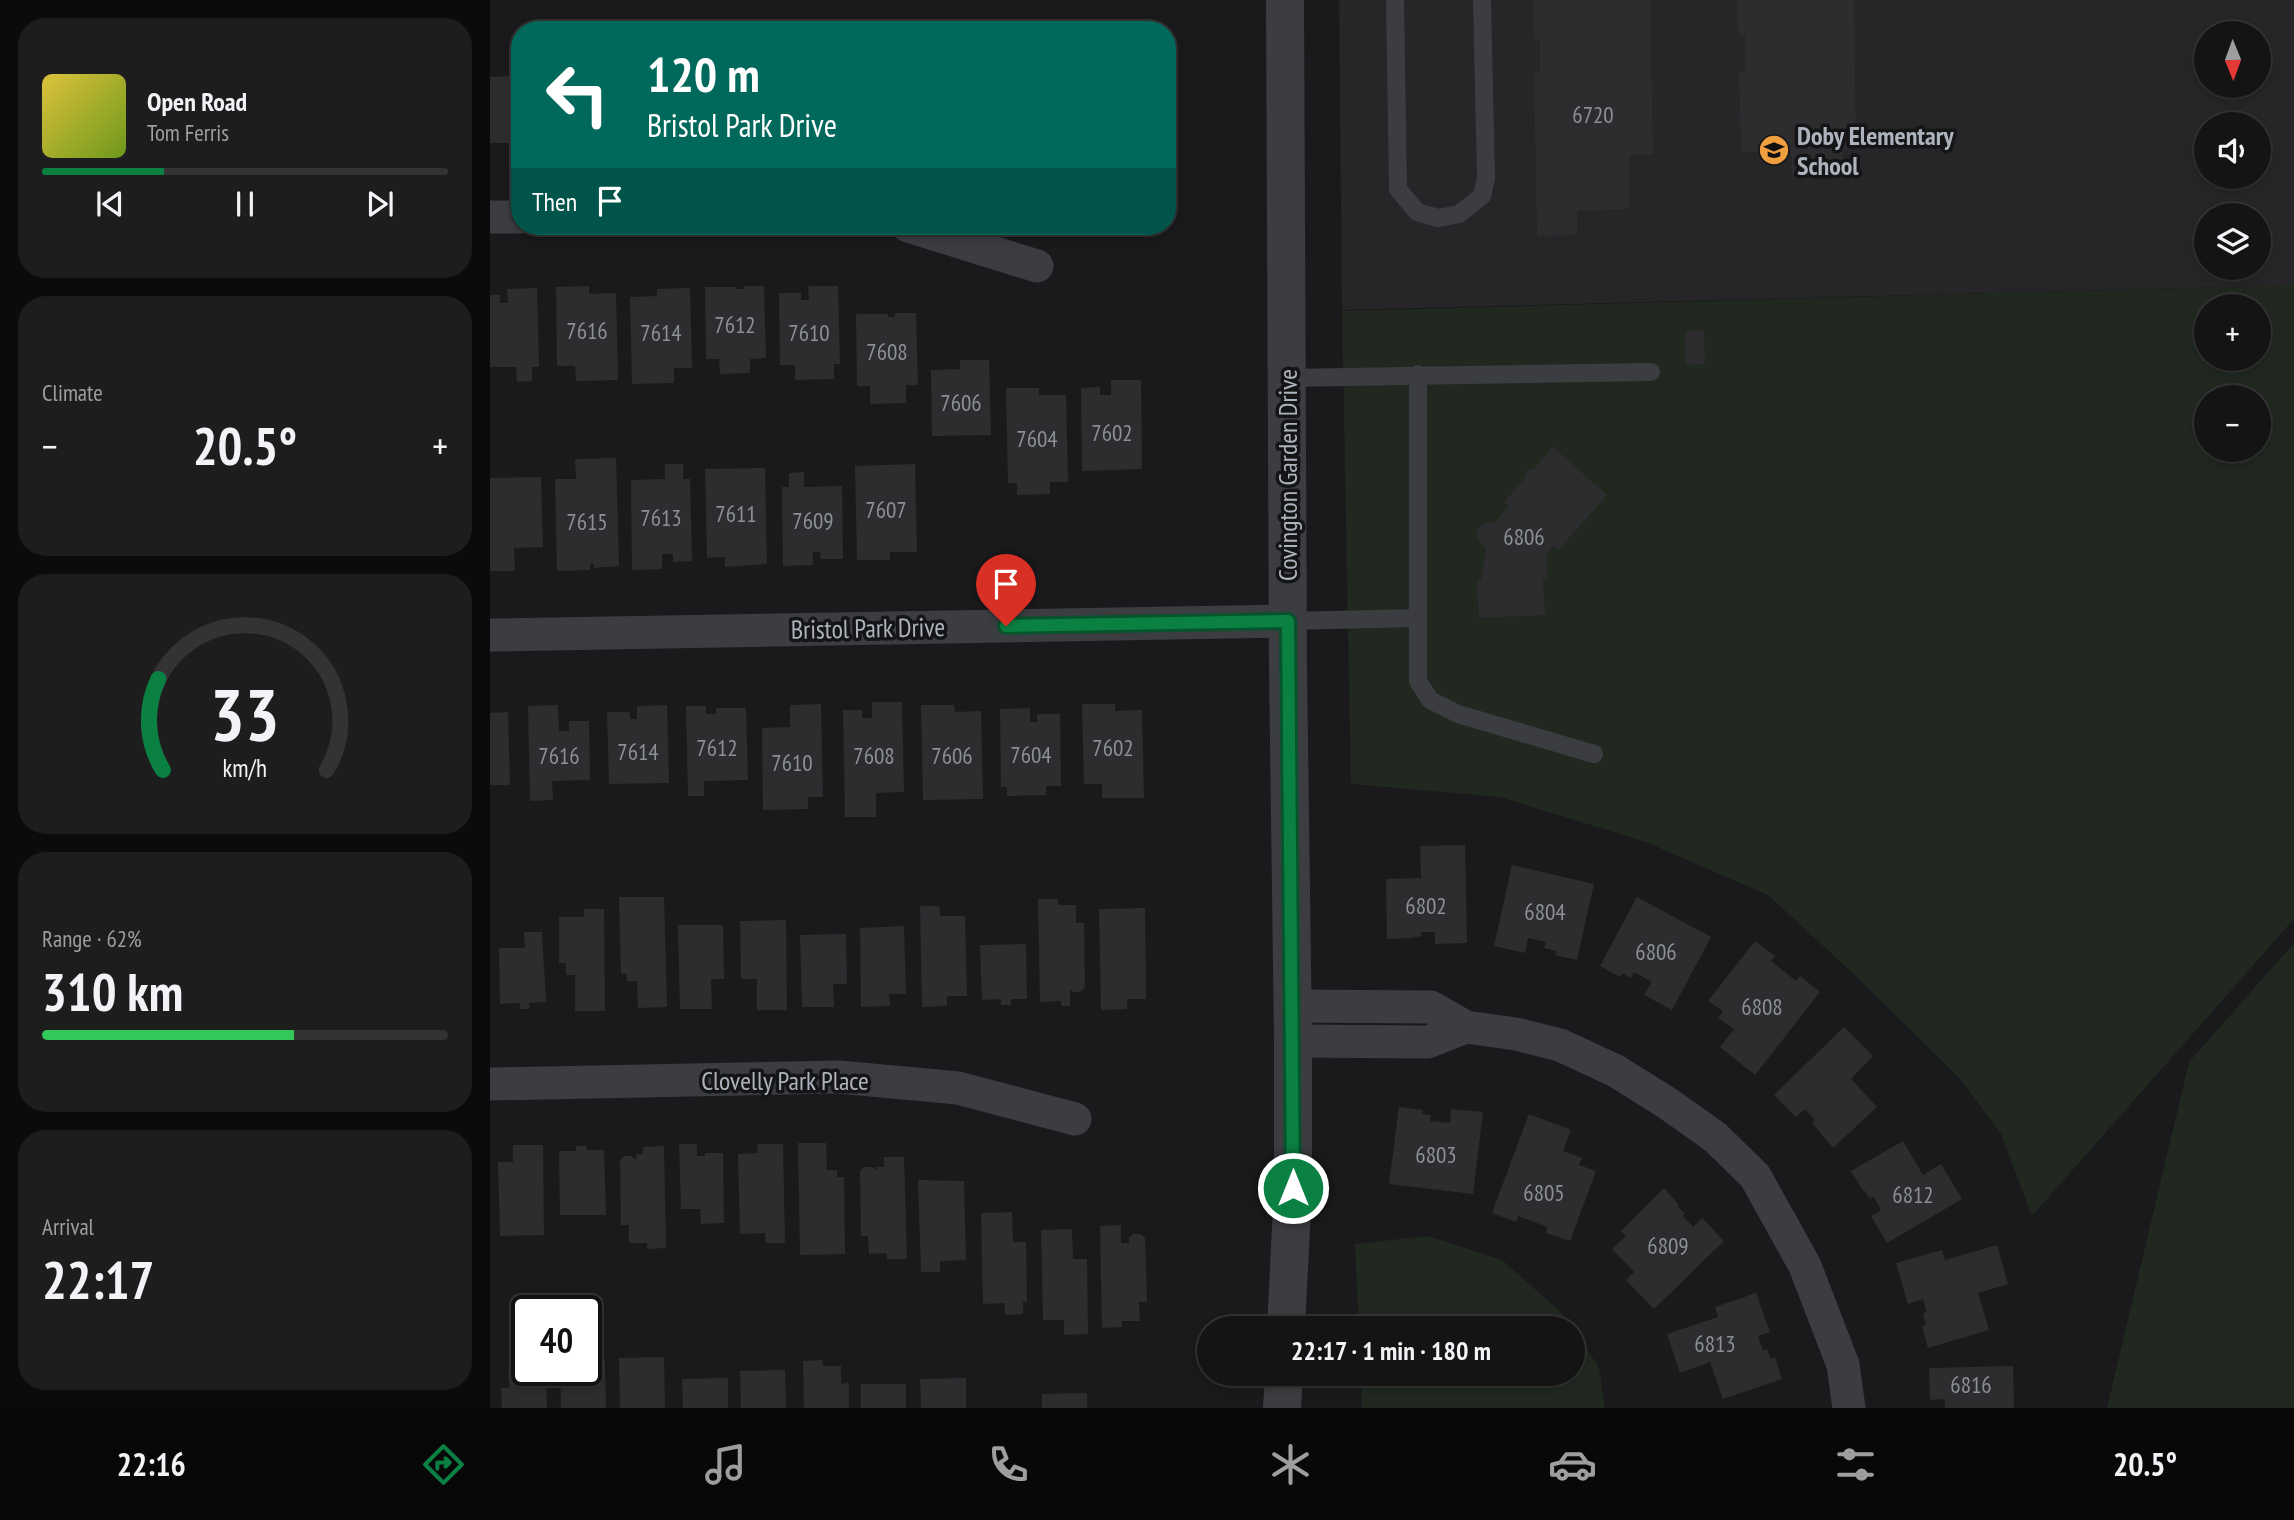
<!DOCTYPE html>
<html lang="en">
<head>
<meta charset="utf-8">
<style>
  body { margin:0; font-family:"PT Sans Narrow",sans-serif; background:#1d1d1e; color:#f1f3f6; height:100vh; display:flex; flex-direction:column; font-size:26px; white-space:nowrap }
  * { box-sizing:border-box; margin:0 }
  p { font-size:23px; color:#9d9ea0 }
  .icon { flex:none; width:38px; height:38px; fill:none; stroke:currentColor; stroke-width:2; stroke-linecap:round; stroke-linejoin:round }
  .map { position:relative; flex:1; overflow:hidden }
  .drawer { display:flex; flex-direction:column; gap:18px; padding:18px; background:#0b0b0c; width:490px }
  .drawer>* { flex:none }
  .guide { position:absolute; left:21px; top:21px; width:665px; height:214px; border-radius:28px; box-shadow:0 4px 10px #0003,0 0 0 2px #333334; background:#00695c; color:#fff; overflow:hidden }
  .needle { width:46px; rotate:179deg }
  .tools { position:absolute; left:1704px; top:21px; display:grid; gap:14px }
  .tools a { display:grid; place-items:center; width:77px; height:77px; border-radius:50%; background:#141415; box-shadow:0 4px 10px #0003,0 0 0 2px #333334; font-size:35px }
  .speed { position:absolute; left:21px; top:1295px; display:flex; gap:14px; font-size:35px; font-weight:700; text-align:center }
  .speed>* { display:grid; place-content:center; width:91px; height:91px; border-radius:50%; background:#141415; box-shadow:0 4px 10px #0003,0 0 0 2px #333334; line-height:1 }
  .speed .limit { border:4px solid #111; border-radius:10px; background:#fff; color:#111 }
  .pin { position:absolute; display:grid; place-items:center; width:60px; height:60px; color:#fff; margin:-72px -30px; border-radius:50% 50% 50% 0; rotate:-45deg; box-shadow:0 0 7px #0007 }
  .pin .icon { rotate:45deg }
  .me { position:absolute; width:77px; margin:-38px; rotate:0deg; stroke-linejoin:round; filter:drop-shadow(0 0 5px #0008) }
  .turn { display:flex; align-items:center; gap:24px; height:147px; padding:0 21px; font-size:32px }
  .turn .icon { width:91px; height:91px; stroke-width:2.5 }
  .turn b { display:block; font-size:49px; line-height:60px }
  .then { display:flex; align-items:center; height:66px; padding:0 21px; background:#0003; gap:14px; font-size:26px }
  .big { font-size:52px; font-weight:600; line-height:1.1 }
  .drawer .tile { flex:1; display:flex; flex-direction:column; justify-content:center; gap:10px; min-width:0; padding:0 24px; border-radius:28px; background:#1d1d1e }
  .drawer .dial { align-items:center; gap:0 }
  .dial svg { height:182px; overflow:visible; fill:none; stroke:#333334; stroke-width:7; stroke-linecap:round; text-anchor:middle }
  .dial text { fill:#f1f3f6; stroke:none }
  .song { display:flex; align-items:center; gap:21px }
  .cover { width:84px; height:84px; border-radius:10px; background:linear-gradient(135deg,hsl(50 70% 55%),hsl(80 70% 35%)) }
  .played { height:7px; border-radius:4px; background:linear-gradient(90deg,#0b8043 30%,#333334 30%) }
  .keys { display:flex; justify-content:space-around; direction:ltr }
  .heat { display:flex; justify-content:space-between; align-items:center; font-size:38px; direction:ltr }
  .charge { height:10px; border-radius:5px; background:linear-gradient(90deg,#34c759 62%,#333334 0) }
  .trip { position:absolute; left:707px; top:1316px; width:388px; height:70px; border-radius:35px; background:#141415; box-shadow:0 4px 10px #0003,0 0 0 2px #333334; font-weight:600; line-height:70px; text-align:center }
  .tabs { display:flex; height:112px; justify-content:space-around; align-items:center; background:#080808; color:#9d9ea0 }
  .tabs .icon { width:49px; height:49px }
  .tabs .on { color:#0b8043 }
  .tabs b { font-size:32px; color:#f1f3f6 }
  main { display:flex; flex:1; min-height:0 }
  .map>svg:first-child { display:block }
</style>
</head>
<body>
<main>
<section class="drawer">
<div class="tile">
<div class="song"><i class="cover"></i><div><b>Open Road</b><p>Tom Ferris</p></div></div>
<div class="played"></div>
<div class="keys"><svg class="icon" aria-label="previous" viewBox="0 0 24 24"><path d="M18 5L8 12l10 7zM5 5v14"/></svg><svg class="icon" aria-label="pause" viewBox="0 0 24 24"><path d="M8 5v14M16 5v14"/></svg><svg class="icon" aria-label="next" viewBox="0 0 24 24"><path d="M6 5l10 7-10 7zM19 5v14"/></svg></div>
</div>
<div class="tile"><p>Climate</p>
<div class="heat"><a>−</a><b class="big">20.5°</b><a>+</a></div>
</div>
<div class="tile dial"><svg viewBox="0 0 100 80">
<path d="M14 69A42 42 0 1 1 86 69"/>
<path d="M14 69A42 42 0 0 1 12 29" stroke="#0b8043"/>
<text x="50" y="56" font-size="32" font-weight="700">33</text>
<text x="50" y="72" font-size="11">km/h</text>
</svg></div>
<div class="tile"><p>Range · 62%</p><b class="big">310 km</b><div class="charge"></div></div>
<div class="tile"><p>Arrival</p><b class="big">22:17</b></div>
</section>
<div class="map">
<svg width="1804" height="1408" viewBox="0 0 1804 1408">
  <rect width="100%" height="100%" fill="#1a1a1c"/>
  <!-- built -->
  <path fill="#262629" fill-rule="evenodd" d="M 849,0 L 1804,0 L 1804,285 L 852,310 ZM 1717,33 L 1769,33 L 1769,86 L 1717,86 ZM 1717,124 L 1769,124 L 1769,177 L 1717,177 ZM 1717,215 L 1769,215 L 1769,268 L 1717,268 Z"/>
  <!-- green -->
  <path fill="#202820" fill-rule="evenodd" d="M 1804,285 L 1804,919 L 1542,1216 L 1511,1134 L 1471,1080 L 1370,980 L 1278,895 L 1156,842 L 1010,797 L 861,784 L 852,311 ZM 1717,306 L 1769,306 L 1769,359 L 1717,359 ZM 1717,397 L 1769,397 L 1769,450 L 1717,450 Z
    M 1804,943 L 1804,1408 L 1617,1408 L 1699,1062 Z
    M 938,1236 L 1012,1260 L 1071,1312 L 1082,1328 L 869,1328 L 865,1244 Z
    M 1083,1330 L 1109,1367 L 1115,1408 L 872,1408 L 871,1374 L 1083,1374 Z"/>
  <!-- building -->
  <path fill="#2d2d30" d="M 1043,0 L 1160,0 L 1163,154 L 1139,155 L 1139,209 L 1087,211 L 1087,235 L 1047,236 L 1044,73 L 1050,73 L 1050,39 L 1044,39 Z
    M 1247,0 L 1364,0 L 1366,149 L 1353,149 L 1353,176 L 1302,177 L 1301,151 L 1251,152 L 1249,71 L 1256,71 L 1255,35 L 1248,35 Z
    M 30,61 L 30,152 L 19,152 L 19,143 L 0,143 L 0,77 L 24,76 L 24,62 Z
    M 99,286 L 99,294 L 126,293 L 128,380 L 86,381 L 85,366 L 67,366 L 66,287 Z
    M 253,286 L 274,286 L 276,358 L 260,359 L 260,373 L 230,374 L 229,359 L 216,359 L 215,287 L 246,287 L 246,289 L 254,289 Z
    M 318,286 L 348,286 L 350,364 L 344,364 L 344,379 L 305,380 L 305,365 L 290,365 L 289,293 L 311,293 L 311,300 L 319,300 Z
    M 47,288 L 49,367 L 42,367 L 42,381 L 27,382 L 26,367 L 0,367 L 0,295 L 10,295 L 10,303 L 18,303 L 17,289 Z
    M 200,288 L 202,368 L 184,368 L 184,383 L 142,384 L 140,297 L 167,296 L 167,289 Z
    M 405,313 L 426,313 L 428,385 L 416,385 L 416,403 L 380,404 L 380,386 L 367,386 L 366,314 L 398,314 L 398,317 L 405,317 Z
    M 1214,330 L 1215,364 L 1196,365 L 1195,331 Z
    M 470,360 L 499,360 L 501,435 L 442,436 L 441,370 L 470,369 Z
    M 621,380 L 651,380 L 652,469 L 592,471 L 591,388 L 610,387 L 610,395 L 621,395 Z
    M 516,388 L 549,388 L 549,395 L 576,395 L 578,482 L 560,482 L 560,494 L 527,495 L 527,483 L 518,483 Z
    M 1063,447 L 1117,495 L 1068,550 L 1064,546 L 1056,555 L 1057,578 L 1053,579 L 1055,615 L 989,618 L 987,580 L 991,580 L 996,548 L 988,541 L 987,531 L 994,523 L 1005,522 L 1019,506 L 1014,502 L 1035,479 L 1033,477 L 1040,469 L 1042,471 Z
    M 126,458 L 129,566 L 104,568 L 104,564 L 100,564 L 100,570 L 67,571 L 65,479 L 86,479 L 85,459 Z
    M 175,464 L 193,464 L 193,479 L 200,479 L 202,561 L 183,562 L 183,554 L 172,554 L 172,569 L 142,570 L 141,480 L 175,479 Z
    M 425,464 L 427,552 L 400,552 L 400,560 L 367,560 L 365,466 Z
    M 275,468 L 277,564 L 235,567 L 235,557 L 217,558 L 215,469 Z
    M 314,472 L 314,487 L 352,486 L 353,559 L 331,559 L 330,552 L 323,552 L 323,565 L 293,566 L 292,487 L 299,487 L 299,473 Z
    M 51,477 L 53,547 L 24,548 L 25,571 L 0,571 L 0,478 Z
    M 382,702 L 412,702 L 414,792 L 386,793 L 386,817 L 355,817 L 353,710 L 372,710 L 372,718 L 382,718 Z
    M 331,704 L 333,797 L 318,797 L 318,809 L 273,810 L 272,728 L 300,727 L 300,705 Z
    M 592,704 L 625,704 L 625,711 L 652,710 L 654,798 L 612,798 L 612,784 L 594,784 Z
    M 68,705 L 69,731 L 79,731 L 79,721 L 99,721 L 100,780 L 62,781 L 63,800 L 40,801 L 38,706 Z
    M 177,705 L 179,783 L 119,784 L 117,712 L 140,712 L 140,719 L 147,719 L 147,706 Z
    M 431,705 L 464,705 L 465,712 L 491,711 L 493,799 L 433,800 Z
    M 196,706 L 216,706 L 216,714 L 226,714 L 226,708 L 256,708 L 258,780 L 214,781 L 214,796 L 198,796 Z
    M 540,708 L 540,722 L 547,722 L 547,714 L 570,714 L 571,786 L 556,786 L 556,795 L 517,796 L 517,787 L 511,787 L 510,709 Z
    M 18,712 L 20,785 L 0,785 L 0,713 Z
    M 975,845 L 977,943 L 945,944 L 945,932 L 931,932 L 932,936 L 920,938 L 897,939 L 896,879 L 931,878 L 930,846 Z
    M 1022,865 L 1104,884 L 1087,960 L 1065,955 L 1066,951 L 1054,948 L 1056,942 L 1038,938 L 1035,953 L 1004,946 Z
    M 129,897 L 174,897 L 177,1007 L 148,1008 L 147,981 L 137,981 L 137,974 L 131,974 Z
    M 1147,897 L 1221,937 L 1182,1010 L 1154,995 L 1162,982 L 1144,972 L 1141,978 L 1132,973 L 1130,977 L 1110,966 Z
    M 548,899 L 568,899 L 568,905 L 586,905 L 586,923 L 594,923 L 595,988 L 590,992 L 583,992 L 580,989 L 580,1006 L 571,1006 L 571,1001 L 550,1002 Z
    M 430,906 L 449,906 L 450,916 L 475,916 L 477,996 L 457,996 L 457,1006 L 432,1007 Z
    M 655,908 L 656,999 L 637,999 L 637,1009 L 611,1010 L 609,909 Z
    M 94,909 L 114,909 L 115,1011 L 85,1011 L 85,975 L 76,975 L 76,963 L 69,963 L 69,917 L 94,917 Z
    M 296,920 L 297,1010 L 267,1010 L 267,979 L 251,979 L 250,921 Z
    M 188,925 L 233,925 L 234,979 L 221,979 L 222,1009 L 190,1009 Z
    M 414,926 L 416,994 L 399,994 L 400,1006 L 371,1007 L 370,928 Z
    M 34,932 L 52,932 L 56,1002 L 39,1003 L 39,1009 L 30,1009 L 30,1003 L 10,1004 L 9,948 L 35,948 Z
    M 356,934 L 357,984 L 343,984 L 344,1007 L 312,1007 L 310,935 Z
    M 1265,941 L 1285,956 L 1281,961 L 1306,981 L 1310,976 L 1330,992 L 1265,1075 L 1230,1047 L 1244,1029 L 1228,1018 L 1233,1011 L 1218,1001 Z
    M 536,944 L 537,999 L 521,999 L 521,1005 L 511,1005 L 511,999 L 492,1000 L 490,945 Z
    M 1354,1027 L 1383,1056 L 1361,1079 L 1387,1107 L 1343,1148 L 1322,1123 L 1325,1120 L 1315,1109 L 1306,1117 L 1284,1095 Z
    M 909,1107 L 933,1110 L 932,1114 L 941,1115 L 940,1121 L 960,1123 L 961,1109 L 993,1112 L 983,1194 L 899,1184 Z
    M 1039,1114 L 1081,1130 L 1073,1151 L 1092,1158 L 1089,1165 L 1106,1171 L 1080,1241 L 1056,1233 L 1058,1227 L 1028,1216 L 1026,1222 L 1002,1213 Z
    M 1413,1141 L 1433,1175 L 1451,1164 L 1472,1199 L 1397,1243 L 1381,1216 L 1391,1210 L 1384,1197 L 1380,1199 L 1374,1190 L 1373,1191 L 1361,1171 Z
    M 308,1143 L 336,1143 L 337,1170 L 347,1170 L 347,1177 L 354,1177 L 355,1254 L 310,1255 Z
    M 189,1144 L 207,1144 L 207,1156 L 215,1156 L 215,1153 L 233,1153 L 234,1223 L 211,1224 L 210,1209 L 191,1209 Z
    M 267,1144 L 293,1144 L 295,1243 L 276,1243 L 275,1233 L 250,1234 L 248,1154 L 268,1153 Z
    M 23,1145 L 53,1145 L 54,1235 L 10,1236 L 8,1162 L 23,1162 Z
    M 86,1146 L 96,1146 L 97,1150 L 114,1150 L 116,1215 L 70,1215 L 69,1151 L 86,1151 Z
    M 174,1146 L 176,1248 L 157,1249 L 157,1243 L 139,1243 L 139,1225 L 131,1225 L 130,1161 L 134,1156 L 141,1156 L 146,1160 L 146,1154 L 153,1154 L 153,1147 Z
    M 394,1157 L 414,1157 L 417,1259 L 397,1259 L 397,1253 L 379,1254 L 378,1236 L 371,1236 L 370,1171 L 374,1167 L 382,1167 L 387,1171 L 386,1167 L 394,1167 Z
    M 428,1180 L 474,1181 L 476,1260 L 450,1261 L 450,1272 L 431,1272 Z
    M 1174,1188 L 1189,1205 L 1188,1207 L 1195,1214 L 1193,1216 L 1203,1227 L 1212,1218 L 1234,1241 L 1164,1309 L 1136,1280 L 1144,1272 L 1122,1249 L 1136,1236 L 1131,1231 Z
    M 522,1212 L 523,1242 L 536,1242 L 537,1302 L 533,1302 L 533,1314 L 515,1315 L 515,1303 L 493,1304 L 491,1213 Z
    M 631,1225 L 631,1243 L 639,1243 L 639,1238 L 643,1234 L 651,1234 L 655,1238 L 657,1302 L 649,1302 L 650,1321 L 632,1321 L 632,1327 L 612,1328 L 610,1226 Z
    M 582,1229 L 583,1259 L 597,1259 L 598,1334 L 574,1335 L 574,1320 L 553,1320 L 551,1230 Z
    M 1507,1245 L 1518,1284 L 1488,1293 L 1499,1330 L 1438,1348 L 1432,1326 L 1436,1325 L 1433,1313 L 1437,1312 L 1433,1299 L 1418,1304 L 1406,1263 L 1452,1250 L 1455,1260 Z
    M 1266,1293 L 1280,1332 L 1268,1336 L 1273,1351 L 1277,1349 L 1281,1359 L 1285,1357 L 1292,1379 L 1233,1399 L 1220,1362 L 1190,1373 L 1177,1334 L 1228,1317 L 1225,1307 Z
    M 174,1357 L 175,1408 L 130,1408 L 129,1358 Z
    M 96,1360 L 115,1360 L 116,1408 L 71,1408 L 70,1370 L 96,1370 Z
    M 332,1360 L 333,1366 L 351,1366 L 351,1384 L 359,1383 L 359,1408 L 314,1408 L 313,1361 Z
    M 1523,1366 L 1524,1408 L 1455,1408 L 1455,1399 L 1440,1400 L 1439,1368 Z
    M 18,1370 L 56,1370 L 57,1408 L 12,1408 L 11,1388 L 19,1388 Z
    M 295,1370 L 296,1408 L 251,1408 L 250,1371 Z
    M 238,1378 L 238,1408 L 193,1408 L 192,1379 Z
    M 476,1378 L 476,1408 L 431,1408 L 430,1379 Z
    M 371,1384 L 416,1384 L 416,1408 L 371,1408 Z
    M 597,1393 L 597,1408 L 552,1408 L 552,1394 Z"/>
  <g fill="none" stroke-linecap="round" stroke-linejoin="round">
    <!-- service -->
    <path stroke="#3b3d41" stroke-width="18" d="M 905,0 L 908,189 L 927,212 L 948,218 L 969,214 L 992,196 L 996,178 L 992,0
      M 796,378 L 1161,372
      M 928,618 L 928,681 L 940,700 L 968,714 L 1104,754
      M 798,621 L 928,618 L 928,374"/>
    <!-- minor -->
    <path stroke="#3b3d41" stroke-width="33" d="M 0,217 L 30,217
      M 418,226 L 547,266
      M 0,635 L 798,621
      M 803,1006 L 941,1007 L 976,1027 L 1026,1034 L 1070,1045 L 1126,1071 L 1177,1103 L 1225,1137 L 1265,1176 L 1315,1266 L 1353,1365 L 1359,1408
      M 803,1041 L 938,1042 L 976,1027
      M 0,1084 L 349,1077 L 468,1088 L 585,1119"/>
    <!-- tertiary -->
    <path stroke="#3b3d41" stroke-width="38" d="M 795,0 L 798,667 L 803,1041 L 803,1188 L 796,1328
      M 792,1408 L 794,1374"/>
  </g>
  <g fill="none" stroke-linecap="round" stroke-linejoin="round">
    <!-- route casing -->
    <g stroke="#07532c" stroke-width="18">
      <path id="route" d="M 516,626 L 798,621 L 803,1188"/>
    </g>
    <!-- route -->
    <use href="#route" stroke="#0b8043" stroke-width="12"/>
  </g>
  <!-- icons -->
  <defs>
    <g id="school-disc" transform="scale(1.575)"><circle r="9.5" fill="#f19e3e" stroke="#151517"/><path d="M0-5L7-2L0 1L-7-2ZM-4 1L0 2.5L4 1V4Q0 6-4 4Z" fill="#111"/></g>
  </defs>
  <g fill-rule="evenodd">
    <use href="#school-disc" x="1284" y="150"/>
  </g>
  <g text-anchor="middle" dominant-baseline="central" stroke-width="7" stroke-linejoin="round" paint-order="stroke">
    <!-- number labels -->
    <g font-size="23" fill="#8c9198">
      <text x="1103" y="114">6720</text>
      <text x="245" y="324">7612</text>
      <text x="97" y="330">7616</text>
      <text x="171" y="332">7614</text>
      <text x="319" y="332">7610</text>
      <text x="397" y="351">7608</text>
      <text x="471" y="402">7606</text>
      <text x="622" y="432">7602</text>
      <text x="547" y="438">7604</text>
      <text x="396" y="509">7607</text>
      <text x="246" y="513">7611</text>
      <text x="171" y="517">7613</text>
      <text x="323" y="520">7609</text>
      <text x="97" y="521">7615</text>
      <text x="1034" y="536">6806</text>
      <text x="227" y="747">7612</text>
      <text x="623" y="747">7602</text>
      <text x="148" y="751">7614</text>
      <text x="541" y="754">7604</text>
      <text x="69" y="755">7616</text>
      <text x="384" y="755">7608</text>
      <text x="462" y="755">7606</text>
      <text x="302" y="762">7610</text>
      <text x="936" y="905">6802</text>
      <text x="1055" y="911">6804</text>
      <text x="1166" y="951">6806</text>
      <text x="1272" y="1006">6808</text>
      <text x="946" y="1154">6803</text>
      <text x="1054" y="1192">6805</text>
      <text x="1423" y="1194">6812</text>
      <text x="1178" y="1245">6809</text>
      <text x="1225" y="1343">6813</text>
      <text x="1481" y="1384">6816</text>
    </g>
    <!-- poi labels -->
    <g font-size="26" font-weight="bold" fill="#adb3bc" stroke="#151517" text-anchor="start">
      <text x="1307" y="135">Doby Elementary<tspan x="1307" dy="30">School</tspan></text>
    </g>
    <!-- street labels -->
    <g font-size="26" fill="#adb3bc" stroke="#151517">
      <text transform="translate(797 475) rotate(-90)">Covington Garden Drive</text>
      <text transform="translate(378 628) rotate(-1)">Bristol Park Drive</text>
      <text x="295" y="1080">Clovelly Park Place</text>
    </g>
  </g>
</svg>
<div class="tools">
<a><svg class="needle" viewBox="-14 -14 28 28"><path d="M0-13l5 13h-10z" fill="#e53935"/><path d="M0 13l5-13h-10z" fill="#9d9ea0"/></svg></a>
<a><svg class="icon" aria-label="sound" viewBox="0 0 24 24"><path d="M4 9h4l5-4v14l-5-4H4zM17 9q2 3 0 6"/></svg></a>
<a><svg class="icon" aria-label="layers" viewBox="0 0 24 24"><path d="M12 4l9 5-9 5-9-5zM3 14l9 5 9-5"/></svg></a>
<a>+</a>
<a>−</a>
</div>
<div class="speed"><div class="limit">40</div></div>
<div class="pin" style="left:516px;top:626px;background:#d93025"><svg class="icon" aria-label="arrive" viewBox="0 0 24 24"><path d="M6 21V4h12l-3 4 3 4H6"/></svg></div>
<svg class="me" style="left:803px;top:1188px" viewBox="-20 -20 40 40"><circle r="17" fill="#0b8043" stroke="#fff" stroke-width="3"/><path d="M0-11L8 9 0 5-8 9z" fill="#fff"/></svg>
<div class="trip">22:17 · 1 min · 180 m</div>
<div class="guide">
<div class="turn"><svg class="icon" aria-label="left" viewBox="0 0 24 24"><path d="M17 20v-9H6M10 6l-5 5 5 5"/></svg><div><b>120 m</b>Bristol Park Drive</div></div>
<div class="then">Then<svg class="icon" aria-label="arrive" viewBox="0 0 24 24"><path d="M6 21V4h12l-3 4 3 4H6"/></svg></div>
</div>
</div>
</main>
<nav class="tabs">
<b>22:16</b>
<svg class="icon on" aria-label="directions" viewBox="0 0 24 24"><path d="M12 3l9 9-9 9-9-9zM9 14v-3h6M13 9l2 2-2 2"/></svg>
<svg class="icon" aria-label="music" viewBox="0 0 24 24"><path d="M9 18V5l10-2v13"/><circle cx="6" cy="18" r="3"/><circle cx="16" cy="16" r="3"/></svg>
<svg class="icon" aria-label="phone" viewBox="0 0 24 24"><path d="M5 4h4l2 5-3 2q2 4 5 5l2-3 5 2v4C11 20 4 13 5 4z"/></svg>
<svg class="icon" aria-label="climate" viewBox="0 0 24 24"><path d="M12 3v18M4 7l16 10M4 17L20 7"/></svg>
<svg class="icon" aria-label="car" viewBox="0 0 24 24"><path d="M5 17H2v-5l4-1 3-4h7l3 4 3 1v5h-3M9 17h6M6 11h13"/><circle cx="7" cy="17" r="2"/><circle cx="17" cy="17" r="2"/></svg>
<svg class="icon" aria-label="filters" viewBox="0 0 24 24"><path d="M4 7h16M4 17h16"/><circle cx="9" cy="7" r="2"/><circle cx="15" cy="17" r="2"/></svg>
<b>20.5°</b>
</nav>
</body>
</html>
